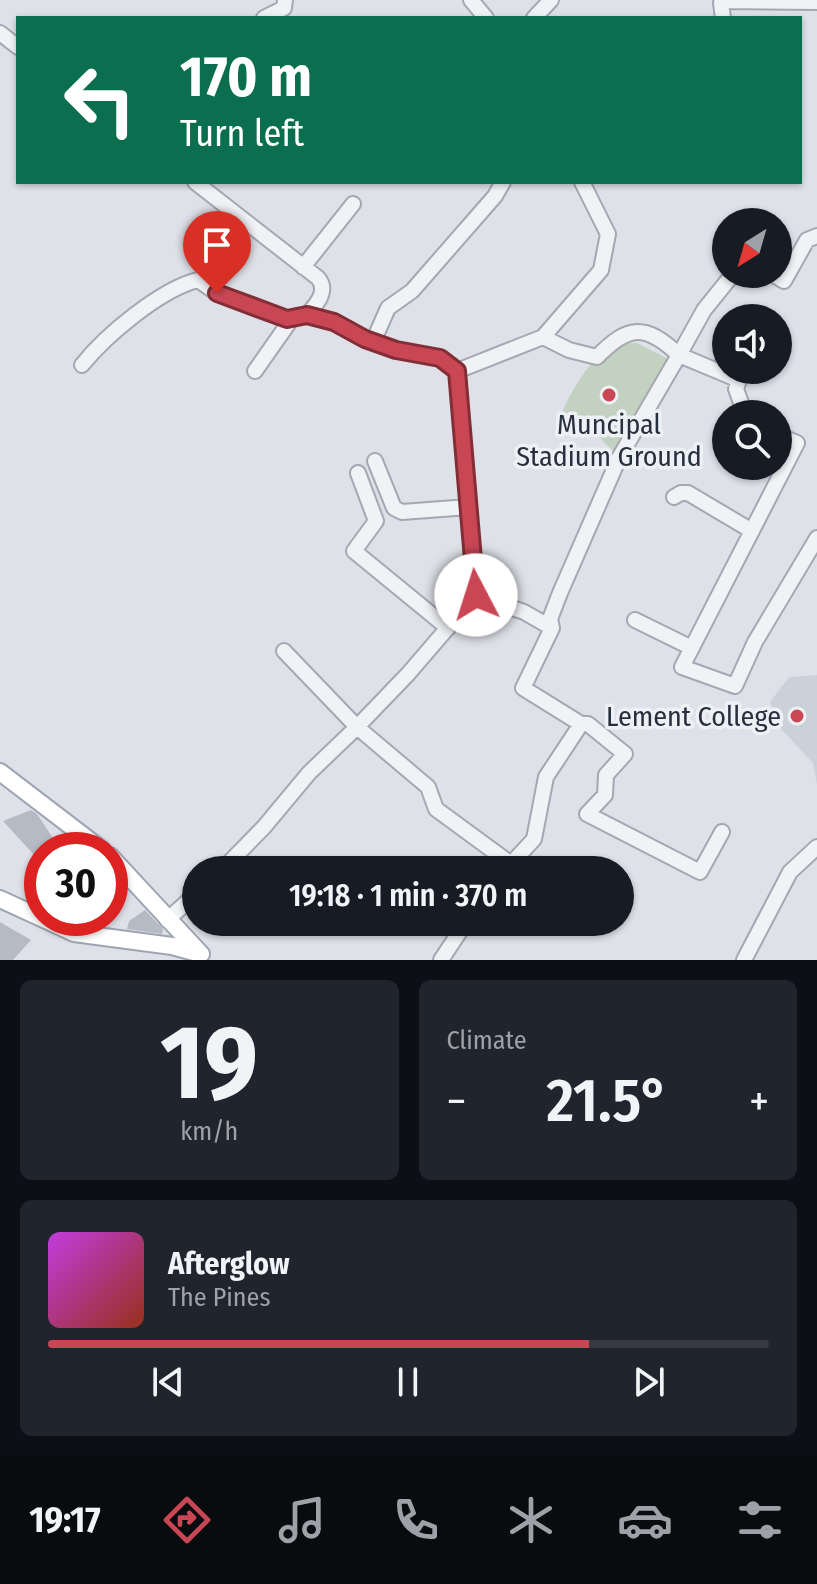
<!DOCTYPE html>
<html lang="en">
<head>
<meta charset="utf-8">
<style>
  body { margin:0; font-family:"Fira Sans Condensed",sans-serif; background:#20242c; color:#f1f3f6; height:100vh; display:flex; flex-direction:column; font-size:30px; white-space:nowrap }
  * { box-sizing:border-box; margin:0 }
  p { font-size:26px; color:#9ea1a6 }
  .icon { flex:none; width:44px; height:44px; fill:none; stroke:currentColor; stroke-width:2; stroke-linecap:round; stroke-linejoin:round }
  .map { position:relative; height:960px; overflow:hidden }
  .sheet { display:flex; flex-direction:column; gap:20px; padding:20px; background:#0d0f14; flex:1 }
  .sheet>* { flex:none }
  .banner { position:absolute; left:16px; top:16px; width:786px; height:168px; border-radius:0px; box-shadow:0 2px 6px #0004; background:#0b6e4f; color:#fff; overflow:hidden }
  .needle { width:52px; rotate:217deg }
  .buttons { position:absolute; left:712px; top:208px; display:grid; gap:16px }
  .buttons a { display:grid; place-items:center; width:80px; height:80px; border-radius:50%; background:#171b24; box-shadow:0 2px 6px #0004; font-size:40px }
  .speed { position:absolute; left:24px; top:832px; display:flex; gap:16px; font-size:40px; font-weight:700; text-align:center }
  .speed>* { display:grid; place-content:center; width:104px; height:104px; border-radius:50%; background:#171b24; box-shadow:0 2px 6px #0004; line-height:1 }
  .speed .limit { border:12px solid #d22; background:#fff; color:#111 }
  .pin { position:absolute; display:grid; place-items:center; width:68px; height:68px; color:#fff; margin:-82px -34px; border-radius:50% 50% 50% 0; rotate:-45deg; box-shadow:0 0 8px #0007 }
  .pin .icon { rotate:45deg }
  .me { position:absolute; width:88px; margin:-44px; rotate:355deg; stroke-linejoin:round; filter:drop-shadow(0 0 6px #0008) }
  .turn { display:flex; align-items:center; gap:28px; height:168px; padding:0 32px; font-size:36px }
  .turn .icon { width:104px; height:104px; stroke-width:2.5 }
  .turn b { display:block; font-size:56px; line-height:68px }
  .big { font-size:60px; font-weight:600; line-height:1.1 }
  .sheet .widget { flex:1; display:flex; flex-direction:column; justify-content:center; gap:12px; min-width:0; padding:0 28px; border-radius:12px; background:#20242c }
  .sheet .dial { align-items:center; gap:0 }
  .dial b { font-size:104px; line-height:1 }
  .song { display:flex; align-items:center; gap:24px }
  .cover { width:96px; height:96px; border-radius:12px; background:linear-gradient(135deg,hsl(290 70% 55%),hsl(10 70% 35%)) }
  .played { height:8px; border-radius:4px; background:linear-gradient(90deg,#c94755 75%,#363941 75%) }
  .keys { display:flex; justify-content:space-around; direction:ltr }
  .heat { display:flex; justify-content:space-between; align-items:center; font-size:44px; direction:ltr }
  .sheet .tiles { flex:1; display:grid; gap:20px; grid-template-columns:1fr 1fr }
  .widget:last-child { grid-column:span 2 }
  .trip { position:absolute; left:182px; top:856px; width:452px; height:80px; border-radius:40px; background:#171b24; box-shadow:0 2px 6px #0004; font-weight:600; line-height:80px; text-align:center }
  .tab-bar { display:flex; height:128px; justify-content:space-around; align-items:center; background:#090b0e; color:#9ea1a6 }
  .tab-bar .icon { width:56px; height:56px }
  .tab-bar .selected { color:#c94755 }
  .tab-bar b { font-size:36px; color:#f1f3f6 }
  .map>svg:first-child { display:block }
</style>
</head>
<body>
<div class="map">
<svg width="817" height="960" viewBox="0 0 817 960">
  <rect width="100%" height="100%" fill="#dee1e7"/>
  <!-- built -->
  <path fill="#ccd0d9" d="M 817,675 L 817,785 L 813,763 L 782,730 L 770,702 L 789,677 Z"/>
  <!-- green -->
  <path fill="#c3d1c0" d="M 637,343 L 668,359 L 616,454 L 592,430 L 558,423 C 566,399 592,351 618,344 C 624,342 632,343 637,343 Z"/>
  <!-- building -->
  <path fill="#b6bac4" d="M 31,810 L 37,814 L 59,847 L 42,850 L 42,853 L 35,856 L 3,821 Z
    M 145,910 L 163,929 L 162,934 L 127,929 L 129,921 Z
    M 0,922 L 31,940 L 13,960 L 0,960 Z"/>
  <g fill="none" stroke-linecap="round" stroke-linejoin="round">
    <!-- minor casing -->
    <g stroke="#a4a8b1" stroke-width="18">
      <path id="minor" d="M 471,0 L 486,18
        M 724,1 L 817,2
        M 721,3 L 723,18
        M 264,18 L 284,8 L 285,0
        M 534,18 L 551,0
        M 0,33 L 18,47
        M 195,182 L 318,278 C 329,291 316,305 307,315 L 334,322 L 365,339 L 396,350 L 440,358 L 457,371
        M 303,267 L 353,204
        M 733,274 L 704,310 L 679,355 L 739,380 L 736,389 L 745,414
        M 772,274 L 784,281 L 807,240 L 817,236
        M 373,342 L 388,308 L 412,291 L 495,196 L 503,182
        M 82,365 C 106,335 161,289 198,280 L 217,293 L 287,319 L 307,315
        M 255,371 L 288,324 L 287,319
        M 778,435 L 797,443 L 682,667 L 735,686 L 755,642 L 817,538
        M 375,461 L 394,508 L 402,512 L 468,507
        M 358,473 L 376,521 L 354,551 L 448,628
        M 674,497 L 681,493 L 688,493 L 752,531
        M 476,595 L 524,612 L 552,628
        M 635,620 L 692,648
        M 581,724 L 588,724 L 625,754 L 606,775 L 605,795 L 587,814 L 700,872 L 722,832
        M 511,864 L 534,839 L 546,777 L 581,724 L 523,688 L 552,628 L 550,619 L 560,593 L 619,458 L 679,355 C 645,323 628,325 597,357 L 569,350 L 543,337
        M 222,870 L 264,827 L 309,773 L 357,727 L 284,651
        M 507,870 L 511,864 L 436,809 L 428,787 L 357,727 L 408,674 L 476,595 L 457,371 L 543,337 L 601,270 L 608,234 L 582,182
        M 167,920 L 196,894
        M 441,960 L 466,922
        M 744,960 L 790,872 L 817,847"/>
    </g>
    <!-- major casing -->
    <g stroke="#9ea5b2" stroke-width="20">
      <path id="major" d="M 0,772 L 102,850
        M 110,856 L 199,952
        M 0,899 L 74,933 L 172,946 L 201,954"/>
    </g>
    <!-- minor -->
    <use href="#minor" stroke="#f1f2f6" stroke-width="14"/>
    <!-- major -->
    <use href="#major" stroke="#fff" stroke-width="16"/>
  </g>
  <g fill="none" stroke-linecap="round" stroke-linejoin="round">
    <!-- route casing -->
    <g stroke="#832e37" stroke-width="20">
      <path id="route" d="M 217,293 L 287,319 L 307,315 L 334,322 L 365,339 L 396,350 L 440,358 L 457,371 L 476,595"/>
    </g>
    <!-- route -->
    <use href="#route" stroke="#c94755" stroke-width="14"/>
  </g>
  <!-- markers -->
  <g fill="#c94755" stroke="#edf0f5" stroke-width="3">
    <circle cx="609" cy="395" r="8"/>
    <circle cx="797" cy="716" r="8"/>
  </g>
  <g text-anchor="middle" dominant-baseline="central" stroke-width="7" stroke-linejoin="round" paint-order="stroke">
    <!-- poi labels -->
    <g font-size="28" fill="#282f3d" stroke="#edf0f5">
      <text x="609" y="424">Muncipal<tspan x="609" dy="32">Stadium Ground</tspan></text>
      <text x="781" y="716" text-anchor="end">Lement College</text>
    </g>
  </g>
</svg>
<div class="buttons">
<a><svg class="needle" viewBox="-14 -14 28 28"><path d="M0-13l5 13h-10z" fill="#e53935"/><path d="M0 13l5-13h-10z" fill="#9ea1a6"/></svg></a>
<a><svg class="icon" aria-label="sound" viewBox="0 0 24 24"><path d="M4 9h4l5-4v14l-5-4H4zM17 9q2 3 0 6"/></svg></a>
<a><svg class="icon" aria-label="search" viewBox="0 0 24 24"><circle cx="10" cy="10" r="6"/><path d="M15 15l6 6"/></svg></a>
</div>
<div class="speed"><div class="limit">30</div></div>
<div class="pin" style="left:217px;top:293px;background:#d93025"><svg class="icon" aria-label="arrive" viewBox="0 0 24 24"><path d="M6 21V4h12l-3 4 3 4H6"/></svg></div>
<svg class="me" style="left:476px;top:595px" viewBox="-20 -20 40 40"><circle r="19" fill="#fff"/><path d="M0-13L10 11 0 6-10 11z" fill="#c94755"/></svg>
<div class="trip">19:18 · 1 min · 370 m</div>
<div class="banner">
<div class="turn"><svg class="icon" aria-label="left" viewBox="0 0 24 24"><path d="M17 20v-9H6M10 6l-5 5 5 5"/></svg><div><b>170 m</b>Turn left</div></div>
</div>
</div>
<section class="sheet">
<div class="tiles">
<div class="widget dial"><b>19</b><p>km/h</p></div>
<div class="widget"><p>Climate</p>
<div class="heat"><a>−</a><b class="big">21.5°</b><a>+</a></div>
</div>
<div class="widget">
<div class="song"><i class="cover"></i><div><b>Afterglow</b><p>The Pines</p></div></div>
<div class="played"></div>
<div class="keys"><svg class="icon" aria-label="previous" viewBox="0 0 24 24"><path d="M18 5L8 12l10 7zM5 5v14"/></svg><svg class="icon" aria-label="pause" viewBox="0 0 24 24"><path d="M8 5v14M16 5v14"/></svg><svg class="icon" aria-label="next" viewBox="0 0 24 24"><path d="M6 5l10 7-10 7zM19 5v14"/></svg></div>
</div>
</div>
</section>
<nav class="tab-bar">
<b>19:17</b>
<svg class="icon selected" aria-label="directions" viewBox="0 0 24 24"><path d="M12 3l9 9-9 9-9-9zM9 14v-3h6M13 9l2 2-2 2"/></svg>
<svg class="icon" aria-label="music" viewBox="0 0 24 24"><path d="M9 18V5l10-2v13"/><circle cx="6" cy="18" r="3"/><circle cx="16" cy="16" r="3"/></svg>
<svg class="icon" aria-label="phone" viewBox="0 0 24 24"><path d="M5 4h4l2 5-3 2q2 4 5 5l2-3 5 2v4C11 20 4 13 5 4z"/></svg>
<svg class="icon" aria-label="climate" viewBox="0 0 24 24"><path d="M12 3v18M4 7l16 10M4 17L20 7"/></svg>
<svg class="icon" aria-label="car" viewBox="0 0 24 24"><path d="M5 17H2v-5l4-1 3-4h7l3 4 3 1v5h-3M9 17h6M6 11h13"/><circle cx="7" cy="17" r="2"/><circle cx="17" cy="17" r="2"/></svg>
<svg class="icon" aria-label="filters" viewBox="0 0 24 24"><path d="M4 7h16M4 17h16"/><circle cx="9" cy="7" r="2"/><circle cx="15" cy="17" r="2"/></svg>
</nav>
</body>
</html>
